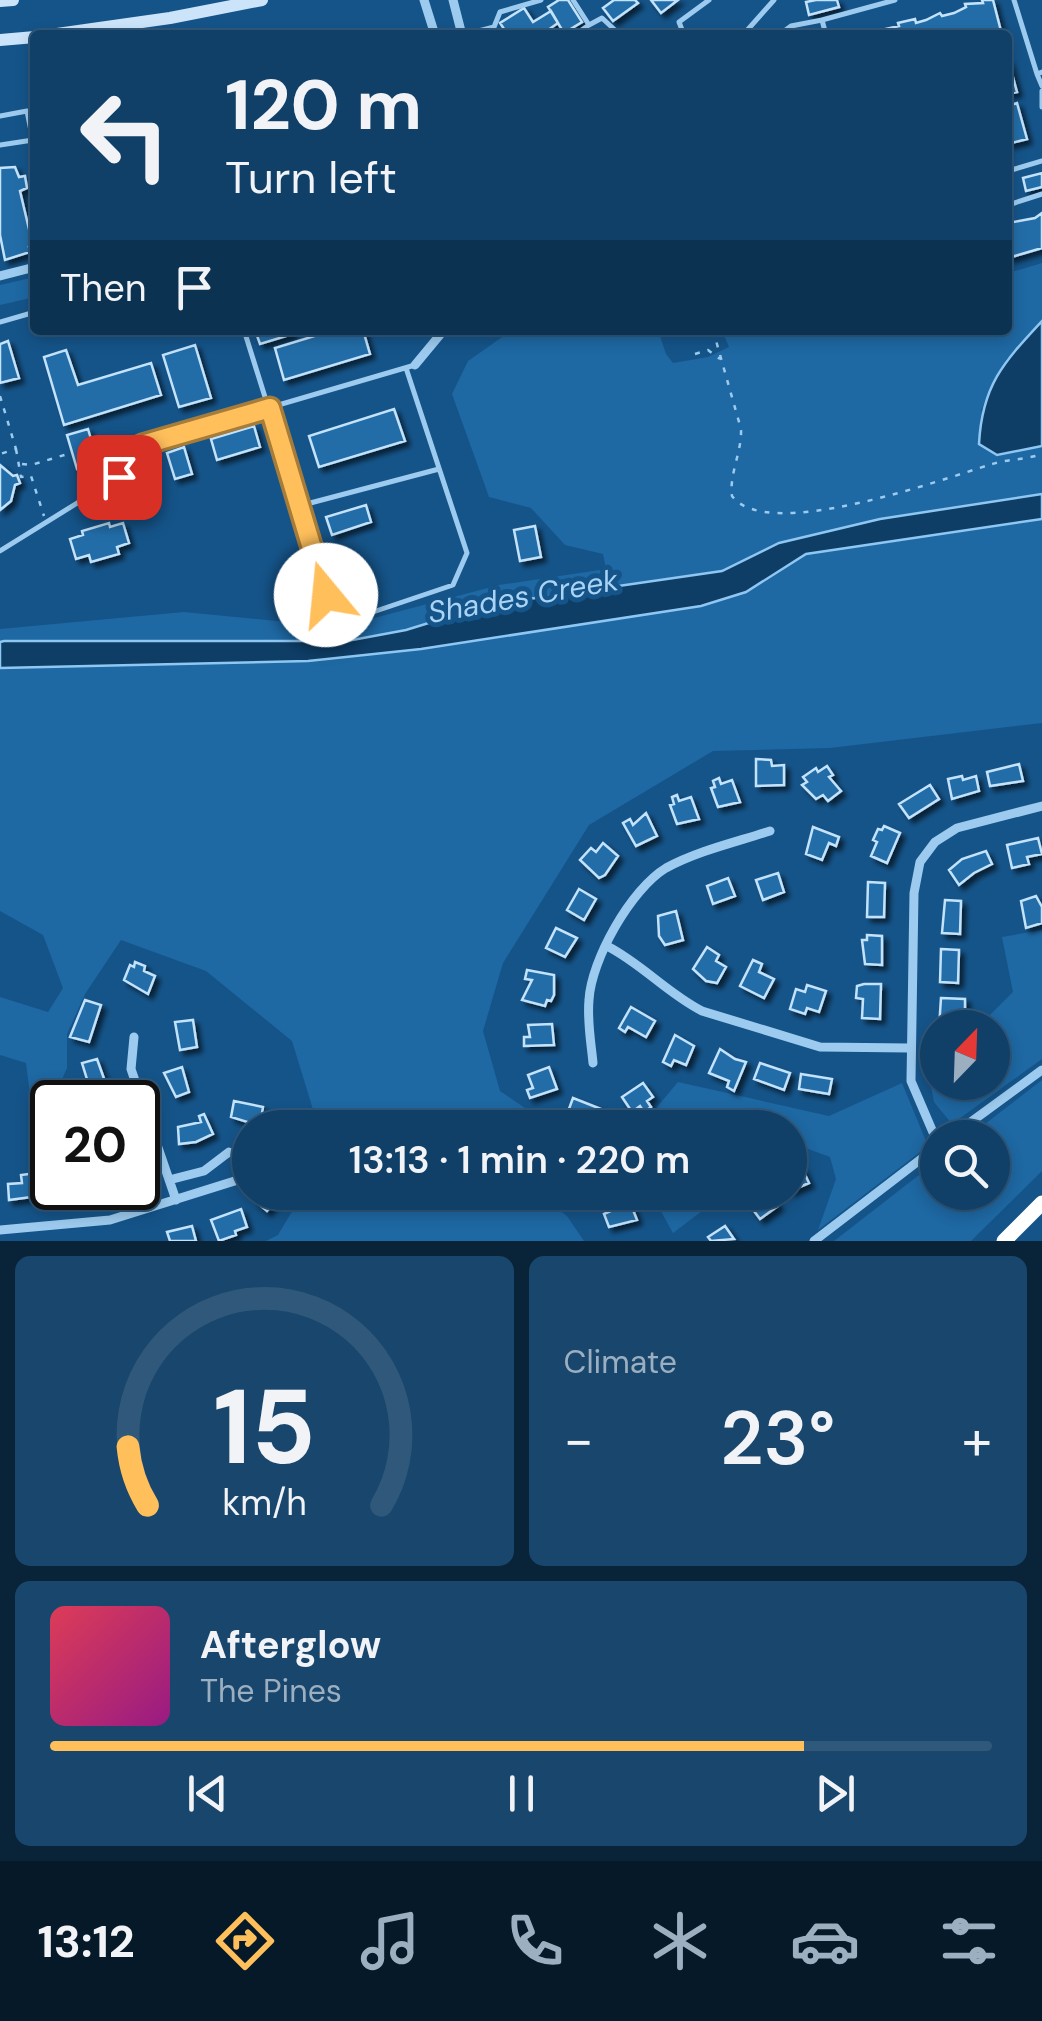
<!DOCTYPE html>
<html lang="en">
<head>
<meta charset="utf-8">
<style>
  body { margin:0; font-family:"DM Sans",sans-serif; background:#19466d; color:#f1f3f6; height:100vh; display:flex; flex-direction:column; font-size:38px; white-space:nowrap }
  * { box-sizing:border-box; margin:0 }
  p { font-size:32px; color:#9cafc0 }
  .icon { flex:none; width:55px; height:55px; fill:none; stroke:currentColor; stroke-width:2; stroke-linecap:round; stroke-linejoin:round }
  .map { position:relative; height:1241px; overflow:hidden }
  .side { display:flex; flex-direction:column; gap:15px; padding:15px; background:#092339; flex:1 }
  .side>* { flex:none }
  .top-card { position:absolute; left:30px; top:30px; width:982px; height:305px; border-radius:10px; box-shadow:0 5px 15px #0003,0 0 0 2px #30587b; background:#103f67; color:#f1f3f6; overflow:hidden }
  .needle { width:65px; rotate:23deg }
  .buttons { position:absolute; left:920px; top:1010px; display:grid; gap:20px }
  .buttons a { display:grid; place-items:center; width:90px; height:90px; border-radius:50%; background:#103f67; box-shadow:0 5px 15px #0003,0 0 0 2px #30587b; font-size:50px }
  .speed { position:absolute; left:30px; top:1080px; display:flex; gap:20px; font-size:50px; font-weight:700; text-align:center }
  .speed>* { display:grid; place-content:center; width:130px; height:130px; border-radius:50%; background:#103f67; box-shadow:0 5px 15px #0003,0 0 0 2px #30587b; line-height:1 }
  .speed .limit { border:5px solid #111; border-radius:15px; background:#fff; color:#111 }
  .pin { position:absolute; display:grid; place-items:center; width:85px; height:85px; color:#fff; margin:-42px; border-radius:20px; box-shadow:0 5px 15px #0006 }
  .me { position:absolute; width:110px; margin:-55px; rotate:343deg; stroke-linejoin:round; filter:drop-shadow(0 0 8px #0008) }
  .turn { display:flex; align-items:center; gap:35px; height:210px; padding:0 30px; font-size:45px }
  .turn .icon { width:130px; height:130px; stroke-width:2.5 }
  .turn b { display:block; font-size:70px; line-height:85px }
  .then { display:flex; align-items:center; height:95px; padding:0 30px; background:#0003; gap:20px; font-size:38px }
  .big { font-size:75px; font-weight:600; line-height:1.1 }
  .side .card { flex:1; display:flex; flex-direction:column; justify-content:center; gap:15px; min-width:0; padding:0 35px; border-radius:15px; background:#19466d }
  .side .dial { align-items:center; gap:0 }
  .dial svg { height:260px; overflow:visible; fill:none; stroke:#30587b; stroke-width:7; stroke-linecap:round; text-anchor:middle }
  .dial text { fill:#f1f3f6; stroke:none }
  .song { display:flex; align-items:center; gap:30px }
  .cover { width:120px; height:120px; border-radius:15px; background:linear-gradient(135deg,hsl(350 70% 55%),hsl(310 70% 35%)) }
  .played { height:10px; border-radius:5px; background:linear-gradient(90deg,#ffbf5b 80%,#30587b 80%) }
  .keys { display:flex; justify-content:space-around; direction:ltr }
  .heat { display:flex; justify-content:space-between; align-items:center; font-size:55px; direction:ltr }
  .side .tiles { flex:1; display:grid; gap:15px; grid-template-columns:1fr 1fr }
  .card:last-child { grid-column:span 2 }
  .trip { position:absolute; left:232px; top:1110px; width:575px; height:100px; border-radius:50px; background:#103f67; box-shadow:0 5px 15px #0003,0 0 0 2px #30587b; font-weight:600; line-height:100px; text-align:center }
  .tab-bar { display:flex; height:160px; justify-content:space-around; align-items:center; background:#061929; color:#9cafc0 }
  .tab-bar .icon { width:70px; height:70px }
  .tab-bar .on { color:#ffbf5b }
  .tab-bar b { font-size:45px; color:#f1f3f6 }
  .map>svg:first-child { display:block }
</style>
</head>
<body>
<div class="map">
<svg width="1042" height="1241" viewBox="0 0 1042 1241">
  <defs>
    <filter id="shadow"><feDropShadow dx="4.5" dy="4.5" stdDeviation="2.5" flood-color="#0009"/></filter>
  </defs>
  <rect width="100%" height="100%" fill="#155489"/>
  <!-- green -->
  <path fill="#1e68a3" d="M 1042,263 L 1042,321 L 1006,360 L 981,410 L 998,455 L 1042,446 L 1042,494 L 880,519 L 779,543 L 722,571 L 347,641 L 0,642 L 0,629 L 184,612 L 340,627 L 499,585 L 606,569 L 603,554 L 565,545 L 531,508 L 489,497 L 452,394 L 468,361 L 512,330 L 658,330 L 666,354 L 673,363 L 708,357 L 729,347 L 722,330 L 1008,330 L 1008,273 Z
    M 35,277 L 35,297 L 0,305 L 0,285 Z
    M 1042,519 L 1042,723 L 830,748 L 713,751 L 589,825 L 503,963 L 483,1031 L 500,1091 L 553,1127 L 313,1127 L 315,1116 L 292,1041 L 206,971 L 121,940 L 85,994 L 67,1034 L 67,1068 L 44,1119 L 32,1111 L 26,1063 L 0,1055 L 0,997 L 48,1012 L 63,988 L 43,935 L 0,911 L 0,668 L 308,661 L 421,649 L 747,592 L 806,554 Z
    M 1042,930 L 1042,1059 L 952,1124 L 934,1102 L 929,1076 L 937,1068 L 938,1082 L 992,1082 L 992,1028 L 978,1027 L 1013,992 L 1002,937 Z
    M 1042,1080 L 1042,1171 L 971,1241 L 834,1241 L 937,1161 L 938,1192 L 992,1192 L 992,1138 L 968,1137 Z
    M 678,1082 L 829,1116 L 902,1083 L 928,1146 L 818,1230 L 836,1179 L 830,1157 L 800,1146 L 790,1151 L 790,1128 L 640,1127 Z
    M 303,1193 L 537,1193 L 567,1216 L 584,1241 L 266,1241 L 278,1235 Z
    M 641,1193 L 726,1193 L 673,1233 L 653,1197 Z"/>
  <!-- water -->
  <path fill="#0e3d66" stroke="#8fc7f2" stroke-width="2.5" d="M 1042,321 L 1042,446 L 997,455 L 979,444 C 982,385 1004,362 1042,321 Z
    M 1042,494 L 1042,519 L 806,554 L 746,592 L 701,606 L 421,649 L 308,661 L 0,668 L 0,642 L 4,641 L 347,641 L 406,630 L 487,605 L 722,571 L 779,543 L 880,519 Z"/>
  <!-- building -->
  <path fill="#246da8" stroke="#c3e2fb" stroke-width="2.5" filter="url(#shadow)" d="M 559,0 L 568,0 L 582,22 L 564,33 L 548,7 Z
    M 614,0 L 635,0 L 638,3 L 613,21 L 603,8 Z
    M 651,0 L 678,0 L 661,13 Z
    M 816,0 L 837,0 L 839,7 L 809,15 L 806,2 Z
    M 982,0 L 993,0 L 1002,35 L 859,35 L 899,26 L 898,23 L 915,19 L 916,23 L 926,20 L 940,13 L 942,16 L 954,13 L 966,7 L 965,4 L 983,3 Z
    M 524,8 L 533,22 L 551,11 L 558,23 L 541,35 L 508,35 L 500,23 Z
    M 1008,59 L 1017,92 L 1008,94 Z
    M 1017,103 L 1027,139 L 1008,144 L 1008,106 Z
    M 15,167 L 19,177 L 25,176 L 27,188 L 20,191 L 33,246 L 29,247 L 30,252 L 5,260 L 0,235 L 0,168 Z
    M 1042,173 L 1042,187 L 1026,191 L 1023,178 Z
    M 1042,213 L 1042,248 L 1008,258 L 1008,223 L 1035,218 Z
    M 255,330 L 292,330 L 293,334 L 260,344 Z
    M 334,330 L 363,330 L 370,354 L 284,380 L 275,348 Z
    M 8,341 L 19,378 L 0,383 L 0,344 Z
    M 195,345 L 211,398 L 179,407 L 163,355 Z
    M 66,350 L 78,385 L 151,363 L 161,395 L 64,425 L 44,357 Z
    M 394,409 L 405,441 L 319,467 L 309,436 Z
    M 254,426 L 260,447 L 217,460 L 211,439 Z
    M 88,429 L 98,463 L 77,469 L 67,435 Z
    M 184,447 L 192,474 L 175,479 L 167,453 Z
    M 0,465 L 13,476 L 17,475 L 20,483 L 15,485 L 11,501 L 0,510 Z
    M 366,505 L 371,522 L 332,535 L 326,517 Z
    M 109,523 L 110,527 L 123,523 L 129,543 L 117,547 L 119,554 L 91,562 L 89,555 L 76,559 L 70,539 L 83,535 L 82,531 Z
    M 535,526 L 541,557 L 520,561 L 514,530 Z
    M 756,759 L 771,760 L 772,766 L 784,765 L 784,785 L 756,786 Z
    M 1019,764 L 1023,781 L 990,786 L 987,772 Z
    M 827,766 L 833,775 L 829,777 L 841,791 L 828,801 L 823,795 L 816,799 L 802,785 L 807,782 L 803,777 L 816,768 L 818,772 Z
    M 962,776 L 963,780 L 976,776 L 979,791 L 952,799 L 948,779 Z
    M 719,778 L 721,784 L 732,780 L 740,802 L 718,807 L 711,788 L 715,787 L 713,781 Z
    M 930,785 L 939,799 L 909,818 L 899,804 Z
    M 677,795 L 679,801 L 691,797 L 699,819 L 677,824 L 670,805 L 674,804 L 672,797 Z
    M 646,813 L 657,836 L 636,846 L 623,823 L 630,819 L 633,825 Z
    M 884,826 L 900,833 L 887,863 L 871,856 L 877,842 L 873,840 L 878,829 L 882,830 Z
    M 813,827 L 839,837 L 836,846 L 829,843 L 822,860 L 806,854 Z
    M 1038,838 L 1042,854 L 1027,857 L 1029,864 L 1012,868 L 1007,845 Z
    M 603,843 L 618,856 L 605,875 L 599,878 L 580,860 L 591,848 L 596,852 Z
    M 986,851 L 992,864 L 974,873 L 959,885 L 949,870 L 962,859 Z
    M 778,873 L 784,892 L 763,900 L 756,880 Z
    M 728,878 L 735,896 L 713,904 L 707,886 Z
    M 868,882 L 885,883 L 884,917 L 867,917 Z
    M 579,889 L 596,899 L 584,920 L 567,910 Z
    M 1036,896 L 1042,907 L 1042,923 L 1026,928 L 1021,901 Z
    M 945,900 L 961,901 L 960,934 L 942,933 Z
    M 676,911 L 683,940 L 665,945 L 659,936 L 658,916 Z
    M 556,928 L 577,938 L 565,957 L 546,948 Z
    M 867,935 L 882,936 L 882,965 L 865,964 L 862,940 L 867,940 Z
    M 707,947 L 719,955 L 716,961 L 726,967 L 717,983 L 706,981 L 693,969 Z
    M 941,949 L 959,950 L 958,983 L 940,982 Z
    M 753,960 L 762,964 L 759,972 L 774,979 L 764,998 L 740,986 Z
    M 135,962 L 145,966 L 144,971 L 155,976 L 148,994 L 124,980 L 130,965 L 134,967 Z
    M 527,970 L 554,975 L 554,995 L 551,1001 L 547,1000 L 545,1006 L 522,1000 L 532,980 L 525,979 Z
    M 864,984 L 881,984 L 880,1019 L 862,1018 L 863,999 L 856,998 L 857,986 Z
    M 807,985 L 826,991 L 819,1012 L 807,1008 L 805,1014 L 790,1009 L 796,989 L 805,992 Z
    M 941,998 L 965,999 L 965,1015 L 955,1015 L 955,1019 L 952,1019 L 956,1021 L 956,1028 L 939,1028 Z
    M 85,1000 L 101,1005 L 89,1042 L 70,1037 Z
    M 631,1007 L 655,1021 L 646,1037 L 628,1027 L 625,1032 L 619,1028 Z
    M 193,1020 L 197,1047 L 180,1050 L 175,1022 Z
    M 552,1024 L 554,1045 L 524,1046 L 524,1037 L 530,1037 L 528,1025 Z
    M 675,1035 L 694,1046 L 686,1065 L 674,1060 L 671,1066 L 663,1062 Z
    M 720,1049 L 735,1059 L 746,1062 L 734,1091 L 727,1087 L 729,1081 L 709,1073 Z
    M 97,1059 L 107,1087 L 91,1092 L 82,1063 Z
    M 760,1063 L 790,1073 L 784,1090 L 754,1079 Z
    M 182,1067 L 189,1092 L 176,1097 L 164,1073 Z
    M 549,1067 L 557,1089 L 530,1098 L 527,1090 L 533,1088 L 528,1075 Z
    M 801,1074 L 832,1079 L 829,1094 L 799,1089 Z
    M 643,1083 L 653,1097 L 647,1101 L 651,1107 L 644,1112 L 640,1106 L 632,1112 L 622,1097 Z
    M 573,1098 L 601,1109 L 594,1127 L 586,1124 L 584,1128 L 575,1123 L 576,1119 L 566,1117 Z
    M 234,1101 L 263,1107 L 260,1126 L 231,1117 Z
    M 204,1114 L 213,1134 L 196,1142 L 179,1144 L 178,1127 L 201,1122 L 199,1116 Z
    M 794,1164 L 797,1171 L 802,1168 L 809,1183 L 790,1191 L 790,1165 Z
    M 37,1173 L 39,1196 L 9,1200 L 8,1184 L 22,1183 L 21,1175 Z
    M 53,1188 L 82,1188 L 83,1193 L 53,1195 Z
    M 262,1192 L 281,1192 L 282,1193 L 267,1211 L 255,1201 Z
    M 769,1194 L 778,1206 L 760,1219 L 751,1207 Z
    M 630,1202 L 637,1220 L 609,1227 L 604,1214 Z
    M 241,1209 L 247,1227 L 235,1231 L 236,1235 L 219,1241 L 211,1220 Z
    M 192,1226 L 196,1241 L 170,1241 L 167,1232 Z
    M 725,1226 L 734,1239 L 711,1241 L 708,1237 Z"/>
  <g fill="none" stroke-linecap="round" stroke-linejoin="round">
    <!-- path -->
    <path stroke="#9dcbef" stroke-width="2.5" stroke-dasharray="5 8" stroke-linecap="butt" d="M 713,330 L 741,429 C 742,452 729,474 732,496 C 767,543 940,480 989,465 C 1006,459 1025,460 1042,454
      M 695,354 L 708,350 L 720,359
      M 0,396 L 16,449 L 0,454
      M 16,449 L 21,477 L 31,476 L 44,516
      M 22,464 L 31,465 L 71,453"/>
    <!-- service -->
    <path stroke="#9dcbef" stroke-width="5" d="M 573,0 L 589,25 L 602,18 L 617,32 L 628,35
      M 1014,0 L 1037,74 L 1042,72
      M 822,20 L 895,0
      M 463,35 L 494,27 L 500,12 L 541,0
      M 574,35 L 589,25
      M 684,35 L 679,22 L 709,0
      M 743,35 L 774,0
      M 779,35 L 791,26 L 822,20 L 826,35
      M 1037,74 L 1042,86
      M 1042,91 L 1042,107
      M 0,116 L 27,111 L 35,151
      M 0,145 L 33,140
      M 1008,171 L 1042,161
      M 1008,205 L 1042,194
      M 0,322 L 35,312
      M 244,330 L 327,595 L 346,611 L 367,614 L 453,585 L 467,553 L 406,368
      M 299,506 L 439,469
      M 0,551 L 119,477 L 142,445 L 415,365"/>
    <!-- minor -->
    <path stroke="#9dcbef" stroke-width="9" d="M 424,0 L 435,35
      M 453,0 L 462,35
      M 0,276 L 35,267
      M 415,365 L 444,330
      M 607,946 C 642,964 667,993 702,1011 L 820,1047 L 909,1048
      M 134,1037 L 131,1069 L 176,1200
      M 593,1063 C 591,1042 587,1021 589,1000 C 591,960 631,889 666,868 C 697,851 736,842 770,831
      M 949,1138 L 1042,1070
      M 938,1144 L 911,1081 L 914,893 L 920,862 L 935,842 L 957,828 L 1042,806
      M 0,1230 L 110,1220 L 241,1179 L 247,1170 L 247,1160 L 229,1152 L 204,1171 L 169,1180
      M 814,1241 L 938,1146"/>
    <!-- secondary -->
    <path stroke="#cbe4fa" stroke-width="12" d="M 0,1 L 13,0
      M 50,35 L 170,18 L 262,0
      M 0,40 L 35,37"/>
    <!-- motorway -->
    <path stroke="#fff" stroke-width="15" d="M 1004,1241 L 1042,1203"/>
  </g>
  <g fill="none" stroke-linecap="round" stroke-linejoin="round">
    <!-- route casing -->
    <g stroke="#a67c3b" stroke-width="25">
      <path id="route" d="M 119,477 L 142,445 L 270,408 L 326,595"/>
    </g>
    <!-- route -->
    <use href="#route" stroke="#ffbf5b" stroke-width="18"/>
  </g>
  <g text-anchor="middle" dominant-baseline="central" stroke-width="10" stroke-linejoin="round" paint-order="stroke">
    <!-- water labels -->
    <g font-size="30" font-style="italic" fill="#a9d4f6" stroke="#155489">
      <text transform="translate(523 596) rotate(-10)">Shades Creek</text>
    </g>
  </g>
</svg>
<div class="buttons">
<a><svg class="needle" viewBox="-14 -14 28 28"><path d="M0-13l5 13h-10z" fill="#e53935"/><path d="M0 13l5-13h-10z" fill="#9cafc0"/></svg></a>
<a><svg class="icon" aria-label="search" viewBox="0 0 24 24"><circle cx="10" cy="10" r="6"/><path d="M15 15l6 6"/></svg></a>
</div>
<div class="speed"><div class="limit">20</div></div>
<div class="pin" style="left:119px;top:477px;background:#d93025"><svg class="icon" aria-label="arrive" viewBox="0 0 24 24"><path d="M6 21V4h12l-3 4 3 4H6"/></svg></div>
<svg class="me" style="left:326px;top:595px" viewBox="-20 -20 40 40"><circle r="19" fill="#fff"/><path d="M0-13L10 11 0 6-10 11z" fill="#ffbf5b"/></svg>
<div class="trip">13:13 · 1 min · 220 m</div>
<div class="top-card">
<div class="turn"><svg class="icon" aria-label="left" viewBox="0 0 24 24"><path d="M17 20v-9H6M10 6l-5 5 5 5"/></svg><div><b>120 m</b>Turn left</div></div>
<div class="then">Then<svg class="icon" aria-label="arrive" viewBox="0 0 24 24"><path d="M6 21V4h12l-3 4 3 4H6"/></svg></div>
</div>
</div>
<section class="side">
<div class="tiles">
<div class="card dial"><svg viewBox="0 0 100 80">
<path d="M14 69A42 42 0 1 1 86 69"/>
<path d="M14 69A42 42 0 0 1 8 51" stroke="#ffbf5b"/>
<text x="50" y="56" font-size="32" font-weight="700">15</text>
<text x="50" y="72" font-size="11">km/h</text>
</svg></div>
<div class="card"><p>Climate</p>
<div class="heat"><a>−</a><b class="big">23°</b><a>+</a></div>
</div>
<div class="card">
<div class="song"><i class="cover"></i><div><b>Afterglow</b><p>The Pines</p></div></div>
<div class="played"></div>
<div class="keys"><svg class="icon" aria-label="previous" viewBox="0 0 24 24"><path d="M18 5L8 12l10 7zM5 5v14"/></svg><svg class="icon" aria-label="pause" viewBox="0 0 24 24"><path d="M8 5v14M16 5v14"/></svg><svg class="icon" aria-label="next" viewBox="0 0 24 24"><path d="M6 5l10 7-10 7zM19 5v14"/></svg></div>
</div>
</div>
</section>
<nav class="tab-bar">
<b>13:12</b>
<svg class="icon on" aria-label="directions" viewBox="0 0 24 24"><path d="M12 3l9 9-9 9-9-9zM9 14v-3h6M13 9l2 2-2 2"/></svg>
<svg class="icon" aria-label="music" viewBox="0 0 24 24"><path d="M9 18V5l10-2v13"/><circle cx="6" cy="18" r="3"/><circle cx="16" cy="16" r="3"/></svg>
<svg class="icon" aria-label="phone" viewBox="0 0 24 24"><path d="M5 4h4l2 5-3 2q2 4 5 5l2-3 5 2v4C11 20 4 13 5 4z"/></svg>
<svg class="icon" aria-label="climate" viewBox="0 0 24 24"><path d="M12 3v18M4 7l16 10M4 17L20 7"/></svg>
<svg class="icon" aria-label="car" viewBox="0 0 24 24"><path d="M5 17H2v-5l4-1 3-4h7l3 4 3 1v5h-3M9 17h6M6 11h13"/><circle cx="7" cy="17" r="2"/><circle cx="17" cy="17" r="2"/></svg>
<svg class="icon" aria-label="filters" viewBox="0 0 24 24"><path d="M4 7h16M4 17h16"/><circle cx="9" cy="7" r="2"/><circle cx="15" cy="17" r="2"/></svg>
</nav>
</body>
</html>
